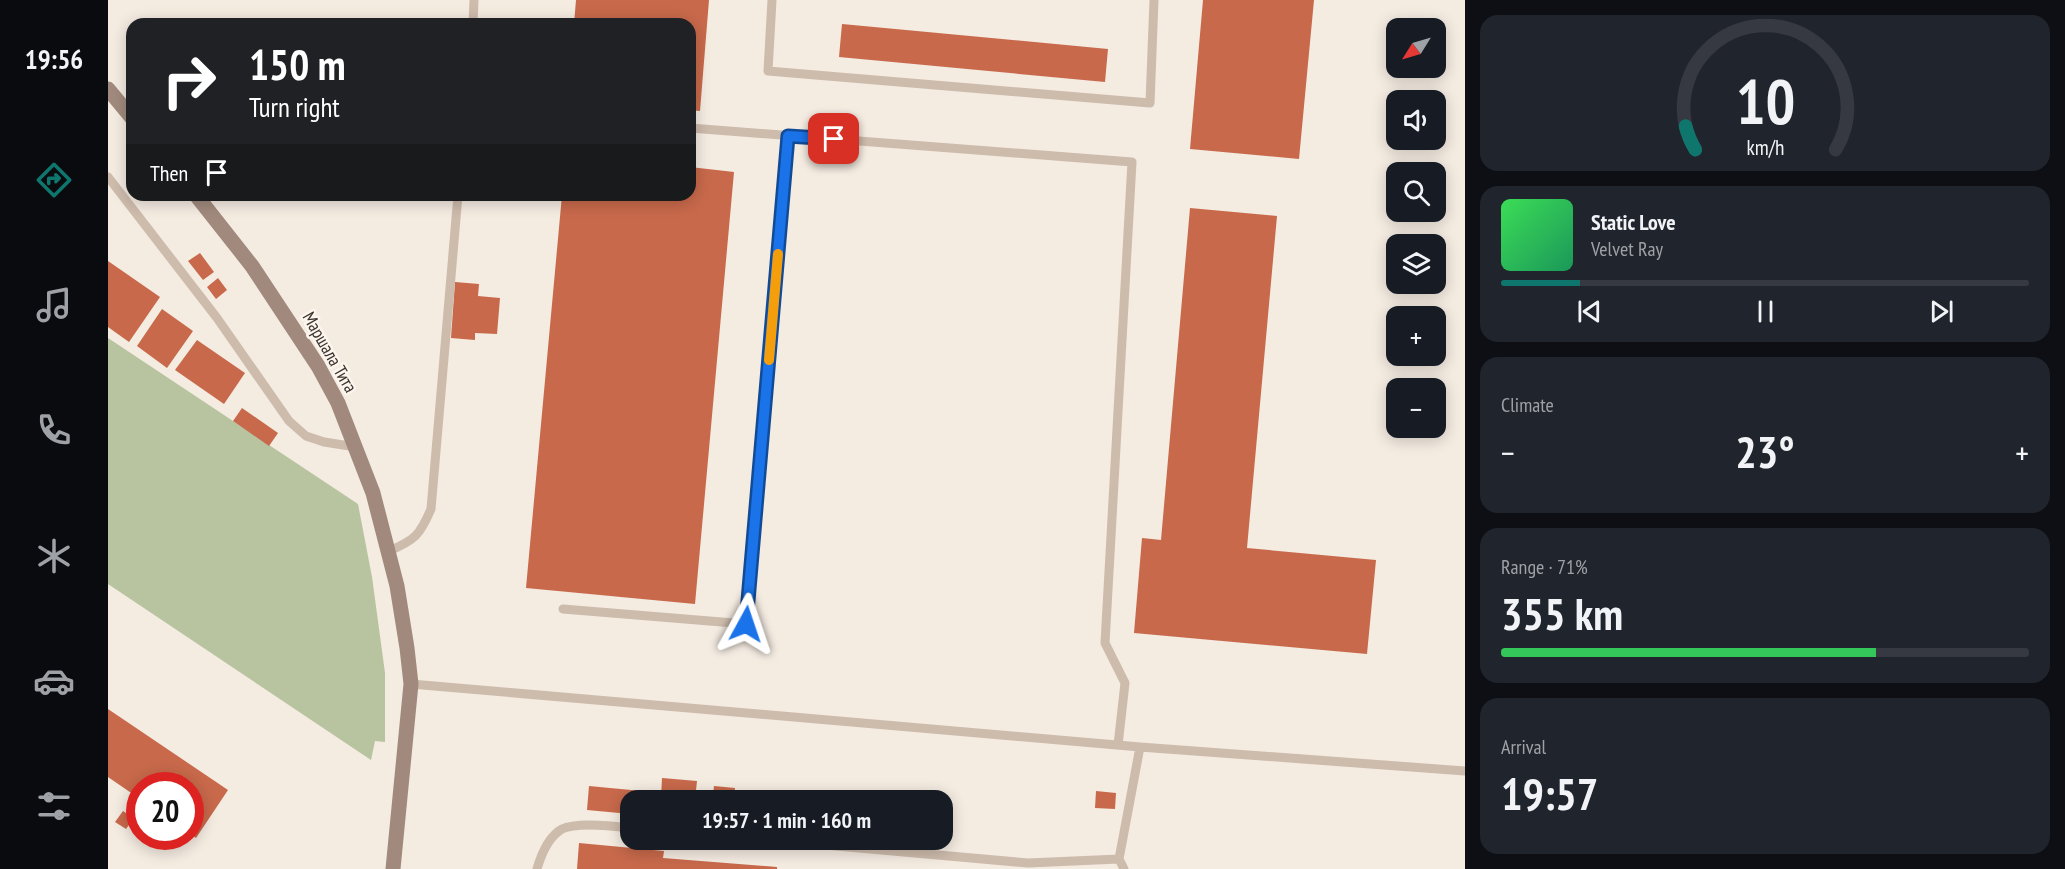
<!DOCTYPE html>
<html lang="en">
<head>
<meta charset="utf-8">
<style>
  body { margin:0; font-family:"PT Sans Narrow",sans-serif; background:#20242c; color:#f1f3f6; height:100vh; display:flex; flex-direction:column; font-size:22px; white-space:nowrap }
  * { box-sizing:border-box; margin:0 }
  p { font-size:20px; color:#9ea1a6 }
  .icon { flex:none; width:33px; height:33px; fill:none; stroke:currentColor; stroke-width:2; stroke-linecap:round; stroke-linejoin:round }
  .map { position:relative; flex:1; overflow:hidden }
  .drawer { display:flex; flex-direction:column; gap:15px; padding:15px; background:#0d0f14; width:600px }
  .drawer>* { flex:none }
  .guide { position:absolute; left:18px; top:18px; width:570px; height:183px; border-radius:18px; box-shadow:0 3px 15px #0003; background:#202124; color:#fff; overflow:hidden }
  .needle { width:39px; rotate:233deg }
  .controls { position:absolute; left:1278px; top:18px; display:grid; gap:12px }
  .controls a { display:grid; place-items:center; width:60px; height:60px; border-radius:12px; background:#171b24; box-shadow:0 3px 15px #0003; font-size:30px }
  .speed { position:absolute; left:18px; top:772px; display:flex; gap:12px; font-size:30px; font-weight:700; text-align:center }
  .speed>* { display:grid; place-content:center; width:78px; height:78px; border-radius:50%; background:#171b24; box-shadow:0 3px 15px #0003; line-height:1 }
  .speed .limit { border:9px solid #d22; background:#fff; color:#111 }
  .pin { position:absolute; display:grid; place-items:center; width:51px; height:51px; color:#fff; margin:-26px; border-radius:12px; box-shadow:0 3px 9px #0006 }
  .me { position:absolute; width:66px; margin:-33px; rotate:5deg; stroke-linejoin:round; filter:drop-shadow(0 0 4px #0008) }
  .turn { display:flex; align-items:center; gap:21px; height:126px; padding:0 24px; font-size:27px }
  .turn .icon { width:78px; height:78px; stroke-width:2.5 }
  .turn b { display:block; font-size:42px; line-height:51px }
  .then { display:flex; align-items:center; height:57px; padding:0 24px; background:#0003; gap:12px; font-size:22px }
  .big { font-size:45px; font-weight:700; line-height:1.1 }
  .drawer .card { flex:1; display:flex; flex-direction:column; justify-content:center; gap:9px; min-width:0; padding:0 21px; border-radius:18px; background:#20242c }
  .drawer .dial { align-items:center; gap:0 }
  .dial svg { height:156px; overflow:visible; fill:none; stroke:#363941; stroke-width:7; stroke-linecap:round; text-anchor:middle }
  .dial text { fill:#f1f3f6; stroke:none }
  .song { display:flex; align-items:center; gap:18px }
  .cover { width:72px; height:72px; border-radius:9px; background:linear-gradient(135deg,hsl(130 70% 55%),hsl(150 70% 35%)) }
  .played { height:6px; border-radius:3px; background:linear-gradient(90deg,#0f766e 15%,#363941 15%) }
  .keys { display:flex; justify-content:space-around; direction:ltr }
  .heat { display:flex; justify-content:space-between; align-items:center; font-size:33px; direction:ltr }
  .charge { height:9px; border-radius:4px; background:linear-gradient(90deg,#34c759 71%,#363941 0) }
  .trip { position:absolute; left:512px; top:790px; width:333px; height:60px; border-radius:18px; background:#171b24; box-shadow:0 3px 15px #0003; font-weight:700; line-height:60px; text-align:center }
  main { display:flex; flex:1; min-height:0 }
  .tab-bar { display:flex; flex-direction:column; width:108px; justify-content:space-around; align-items:center; background:#090b0e; color:#9ea1a6 }
  .tab-bar .icon { width:42px; height:42px }
  .tab-bar .selected { color:#0f766e }
  .tab-bar b { font-size:27px; color:#f1f3f6 }
  .map>svg:first-child { display:block }
</style>
</head>
<body>
<main>
<nav class="tab-bar">
<b>19:56</b>
<svg class="icon selected" aria-label="directions" viewBox="0 0 24 24"><path d="M12 3l9 9-9 9-9-9zM9 14v-3h6M13 9l2 2-2 2"/></svg>
<svg class="icon" aria-label="music" viewBox="0 0 24 24"><path d="M9 18V5l10-2v13"/><circle cx="6" cy="18" r="3"/><circle cx="16" cy="16" r="3"/></svg>
<svg class="icon" aria-label="phone" viewBox="0 0 24 24"><path d="M5 4h4l2 5-3 2q2 4 5 5l2-3 5 2v4C11 20 4 13 5 4z"/></svg>
<svg class="icon" aria-label="climate" viewBox="0 0 24 24"><path d="M12 3v18M4 7l16 10M4 17L20 7"/></svg>
<svg class="icon" aria-label="car" viewBox="0 0 24 24"><path d="M5 17H2v-5l4-1 3-4h7l3 4 3 1v5h-3M9 17h6M6 11h13"/><circle cx="7" cy="17" r="2"/><circle cx="17" cy="17" r="2"/></svg>
<svg class="icon" aria-label="filters" viewBox="0 0 24 24"><path d="M4 7h16M4 17h16"/><circle cx="9" cy="7" r="2"/><circle cx="15" cy="17" r="2"/></svg>
</nav>
<div class="map">
<svg width="1357" height="869" viewBox="0 0 1357 869">
  <rect width="100%" height="100%" fill="#f4ebe1"/>
  <!-- green -->
  <path fill="#b8c4a0" d="M 0,338 L 250,504 L 264,577 L 277,673 L 277,742 L 267,741 L 263,760 L 0,584 Z"/>
  <!-- building -->
  <path fill="#c8694b" d="M 468,0 L 601,0 L 592,111 L 582,110 L 582,24 L 466,24 Z
    M 1095,0 L 1206,0 L 1191,159 L 1082,149 Z
    M 734,24 L 1000,49 L 997,82 L 731,57 Z
    M 582,167 L 626,172 L 587,604 L 418,588 L 454,195 L 582,195 Z
    M 1082,208 L 1169,216 L 1139,548 L 1268,560 L 1259,654 L 1026,633 L 1034,538 L 1053,540 Z
    M 92,253 L 106,272 L 95,280 L 80,261 Z
    M 0,261 L 52,297 L 21,342 L 0,327 Z
    M 110,278 L 119,290 L 108,299 L 99,287 Z
    M 347,282 L 371,284 L 370,296 L 392,298 L 389,334 L 367,333 L 367,340 L 343,338 Z
    M 54,309 L 85,331 L 59,368 L 29,346 Z
    M 89,340 L 137,373 L 116,404 L 67,370 Z
    M 134,408 L 170,433 L 161,446 L 125,421 Z
    M 0,709 L 120,790 L 88,838 L 82,834 L 82,786 L 32,786 L 32,799 L 0,777 Z
    M 554,778 L 589,781 L 587,800 L 553,797 Z
    M 481,786 L 544,792 L 544,801 L 522,801 L 522,814 L 479,810 Z
    M 606,786 L 627,788 L 626,801 L 604,801 Z
    M 988,791 L 1008,793 L 1007,809 L 987,808 Z
    M 15,811 L 26,818 L 18,829 L 7,822 Z
    M 471,843 L 556,851 L 555,858 L 669,867 L 669,869 L 469,869 Z"/>
  <g fill="none" stroke-linecap="round" stroke-linejoin="round">
    <!-- lane -->
    <path stroke="#cdbbac" stroke-width="9" d="M 664,0 L 660,71 L 1042,103 L 1046,0
      M 365,24 L 366,0
      M 582,128 L 1024,162 L 997,643 L 1017,683 L 1010,745
      M 0,177 L 109,318 L 181,421 L 198,436 L 216,442 L 248,447
      M 281,551 C 307,540 312,535 323,509 L 350,195
      M 455,609 L 638,624 L 680,136
      M 303,684 L 1032,747 L 1357,771
      M 661,840 L 920,863 L 1011,859
      M 429,869 C 433,855 440,837 454,829 C 468,822 506,826 522,828
      M 1016,869 L 1011,859 L 1032,747"/>
    <!-- secondary -->
    <path stroke="#a18a7d" stroke-width="15" d="M 0,89 L 24,118
      M 88,195 L 144,266 L 210,366 L 230,403 L 265,493 L 289,586 L 299,648 L 303,684 L 285,869"/>
  </g>
  <g fill="none" stroke-linecap="round" stroke-linejoin="round">
    <!-- route casing -->
    <g stroke="#114b97" stroke-width="15">
      <path id="route" d="M 638,624 L 680,136 L 726,139"/>
    </g>
    <!-- route -->
    <use href="#route" stroke="#1a73e8" stroke-width="10"/>
    <!-- slow -->
    <path stroke="#f59e0b" stroke-width="10" d="M 661,360 L 670,254"/>
  </g>
  <g text-anchor="middle" dominant-baseline="central" stroke-width="5" stroke-linejoin="round" paint-order="stroke">
    <!-- street labels -->
    <g font-size="18" fill="#3b302b" stroke="#fbf5ee">
      <text transform="translate(222 352) rotate(60)">Маршала Тита</text>
    </g>
  </g>
</svg>
<div class="controls">
<a><svg class="needle" viewBox="-14 -14 28 28"><path d="M0-13l5 13h-10z" fill="#e53935"/><path d="M0 13l5-13h-10z" fill="#9ea1a6"/></svg></a>
<a><svg class="icon" aria-label="sound" viewBox="0 0 24 24"><path d="M4 9h4l5-4v14l-5-4H4zM17 9q2 3 0 6"/></svg></a>
<a><svg class="icon" aria-label="search" viewBox="0 0 24 24"><circle cx="10" cy="10" r="6"/><path d="M15 15l6 6"/></svg></a>
<a><svg class="icon" aria-label="layers" viewBox="0 0 24 24"><path d="M12 4l9 5-9 5-9-5zM3 14l9 5 9-5"/></svg></a>
<a>+</a>
<a>−</a>
</div>
<div class="speed"><div class="limit">20</div></div>
<div class="pin" style="left:726px;top:139px;background:#d93025"><svg class="icon" aria-label="arrive" viewBox="0 0 24 24"><path d="M6 21V4h12l-3 4 3 4H6"/></svg></div>
<svg class="me" style="left:638px;top:624px" viewBox="-20 -20 40 40"><path d="M0-17L14 15 0 8-14 15z" fill="#1a73e8" stroke="#fff" stroke-width="4"/></svg>
<div class="trip">19:57 · 1 min · 160 m</div>
<div class="guide">
<div class="turn"><svg class="icon" aria-label="right" viewBox="0 0 24 24"><path d="M7 20v-9h11M14 6l5 5-5 5"/></svg><div><b>150 m</b>Turn right</div></div>
<div class="then">Then<svg class="icon" aria-label="arrive" viewBox="0 0 24 24"><path d="M6 21V4h12l-3 4 3 4H6"/></svg></div>
</div>
</div>
<section class="drawer">
<div class="card dial"><svg viewBox="0 0 100 80">
<path d="M14 69A42 42 0 1 1 86 69"/>
<path d="M14 69A42 42 0 0 1 9 57" stroke="#0f766e"/>
<text x="50" y="56" font-size="32" font-weight="700">10</text>
<text x="50" y="72" font-size="11">km/h</text>
</svg></div>
<div class="card">
<div class="song"><i class="cover"></i><div><b>Static Love</b><p>Velvet Ray</p></div></div>
<div class="played"></div>
<div class="keys"><svg class="icon" aria-label="previous" viewBox="0 0 24 24"><path d="M18 5L8 12l10 7zM5 5v14"/></svg><svg class="icon" aria-label="pause" viewBox="0 0 24 24"><path d="M8 5v14M16 5v14"/></svg><svg class="icon" aria-label="next" viewBox="0 0 24 24"><path d="M6 5l10 7-10 7zM19 5v14"/></svg></div>
</div>
<div class="card"><p>Climate</p>
<div class="heat"><a>−</a><b class="big">23°</b><a>+</a></div>
</div>
<div class="card"><p>Range · 71%</p><b class="big">355 km</b><div class="charge"></div></div>
<div class="card"><p>Arrival</p><b class="big">19:57</b></div>
</section>
</main>
</body>
</html>
